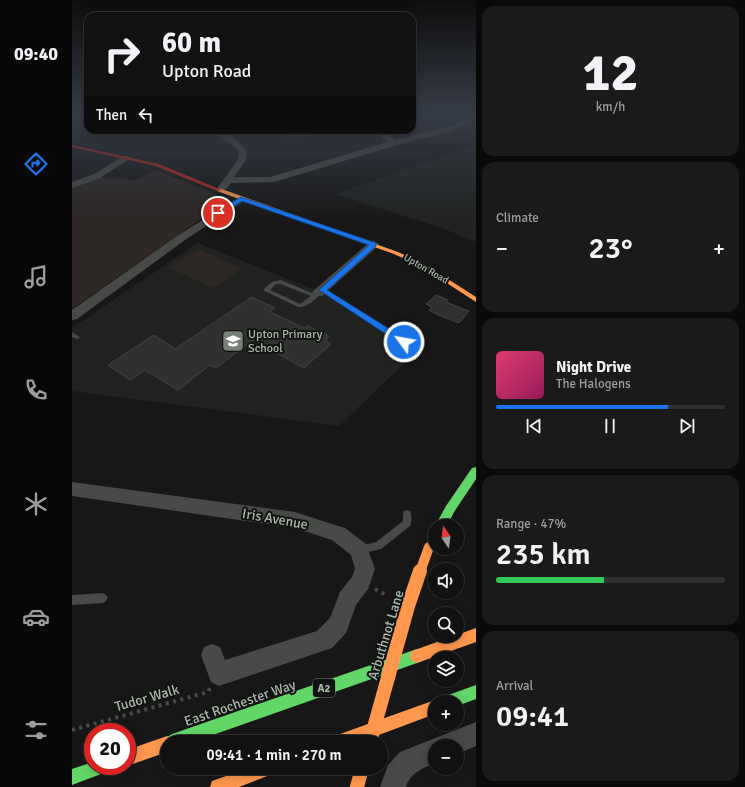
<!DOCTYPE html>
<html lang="en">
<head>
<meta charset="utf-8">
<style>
  body { margin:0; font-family:Signika,sans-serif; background:#1a1a1a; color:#f1f3f6; height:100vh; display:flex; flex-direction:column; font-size:15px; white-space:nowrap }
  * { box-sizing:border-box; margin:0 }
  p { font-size:13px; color:#9c9d9f }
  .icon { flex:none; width:22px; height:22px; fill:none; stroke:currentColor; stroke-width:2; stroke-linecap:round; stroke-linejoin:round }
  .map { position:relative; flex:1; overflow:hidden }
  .side { display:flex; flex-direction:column; gap:6px; padding:6px; background:#090909; width:269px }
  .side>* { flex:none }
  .hud { position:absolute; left:12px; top:12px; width:332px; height:122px; border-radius:12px; box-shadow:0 2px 10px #0003,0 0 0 1px #303131; background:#111; color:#f1f3f6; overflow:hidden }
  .needle { width:26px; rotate:346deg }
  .fabs { position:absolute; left:356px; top:519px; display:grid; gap:8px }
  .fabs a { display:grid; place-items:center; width:36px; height:36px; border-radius:50%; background:#111; box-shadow:0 2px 10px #0003,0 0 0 1px #303131; font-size:20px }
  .speed { position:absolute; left:12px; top:723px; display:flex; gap:8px; font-size:20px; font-weight:700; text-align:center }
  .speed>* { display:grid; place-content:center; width:52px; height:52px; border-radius:50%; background:#111; box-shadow:0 2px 10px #0003,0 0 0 1px #303131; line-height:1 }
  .speed .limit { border:6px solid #d22; background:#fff; color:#111 }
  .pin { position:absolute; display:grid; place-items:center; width:34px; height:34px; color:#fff; margin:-17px; border:2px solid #fff; border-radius:50%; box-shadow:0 1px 4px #0007 }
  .me { position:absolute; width:44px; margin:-22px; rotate:302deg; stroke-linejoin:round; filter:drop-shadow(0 0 3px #0008) }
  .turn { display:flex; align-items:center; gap:14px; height:84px; padding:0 12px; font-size:18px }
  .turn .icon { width:52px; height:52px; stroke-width:2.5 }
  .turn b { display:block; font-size:28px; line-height:34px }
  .then { display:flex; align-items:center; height:38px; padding:0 12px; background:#0003; gap:8px; font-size:15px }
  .big { font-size:30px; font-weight:600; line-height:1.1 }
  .side .widget { flex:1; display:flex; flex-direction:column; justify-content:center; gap:6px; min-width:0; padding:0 14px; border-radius:12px; background:#1a1a1a }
  .side .dial { align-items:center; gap:0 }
  .dial b { font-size:52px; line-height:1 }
  .song { display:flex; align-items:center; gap:12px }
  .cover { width:48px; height:48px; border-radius:6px; background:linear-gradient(135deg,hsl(340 70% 55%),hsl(330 70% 35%)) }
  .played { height:4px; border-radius:2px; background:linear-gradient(90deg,#1a73e8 75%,#303131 75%) }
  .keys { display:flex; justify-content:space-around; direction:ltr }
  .heat { display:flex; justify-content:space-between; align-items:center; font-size:22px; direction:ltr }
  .charge { height:6px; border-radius:3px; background:linear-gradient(90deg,#34c759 47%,#303131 0) }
  .trip { position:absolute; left:88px; top:735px; width:228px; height:40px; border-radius:20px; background:#111; box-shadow:0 2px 10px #0003,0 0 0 1px #303131; font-weight:600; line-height:40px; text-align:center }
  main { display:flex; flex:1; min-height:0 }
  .tab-bar { display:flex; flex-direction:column; width:72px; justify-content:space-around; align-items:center; background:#070707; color:#9c9d9f }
  .tab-bar .icon { width:28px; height:28px }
  .tab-bar .current { color:#1a73e8 }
  .tab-bar b { font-size:18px; color:#f1f3f6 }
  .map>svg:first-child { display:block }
</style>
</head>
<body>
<main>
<nav class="tab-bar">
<b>09:40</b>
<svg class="icon current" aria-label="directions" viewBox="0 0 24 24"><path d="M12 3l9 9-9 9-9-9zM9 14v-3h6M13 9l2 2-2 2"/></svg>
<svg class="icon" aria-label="music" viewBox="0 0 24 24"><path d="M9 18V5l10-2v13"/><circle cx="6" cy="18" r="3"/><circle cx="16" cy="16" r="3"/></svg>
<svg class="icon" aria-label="phone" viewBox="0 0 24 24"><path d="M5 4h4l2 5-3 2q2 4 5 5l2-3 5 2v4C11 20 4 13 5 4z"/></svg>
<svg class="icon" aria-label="climate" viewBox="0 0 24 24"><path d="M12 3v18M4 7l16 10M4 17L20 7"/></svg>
<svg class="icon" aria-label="car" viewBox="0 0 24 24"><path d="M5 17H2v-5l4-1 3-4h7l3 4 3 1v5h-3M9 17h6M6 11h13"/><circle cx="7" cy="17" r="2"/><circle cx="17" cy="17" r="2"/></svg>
<svg class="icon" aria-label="filters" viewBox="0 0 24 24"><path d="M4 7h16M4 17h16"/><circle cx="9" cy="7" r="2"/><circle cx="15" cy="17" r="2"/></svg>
</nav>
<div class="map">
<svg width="404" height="787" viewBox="0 0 404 787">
  <rect width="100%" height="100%" fill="#171717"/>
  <!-- built -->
  <path fill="#212321" d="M 404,145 L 404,242 L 370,228 L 263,194 Z
    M 126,243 L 251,293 L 342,354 L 267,426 L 0,391 L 0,328 Z"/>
  <!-- green -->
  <path fill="#2d2725" d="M 207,130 L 252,130 L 256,134 L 215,139 Z
    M 83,170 L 142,193 L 152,203 L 0,309 L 0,186 L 26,177 L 36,179 L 38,178 L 65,180 Z
    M 127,249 L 171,269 L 141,288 L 96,267 Z"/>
  <!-- building -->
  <path fill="#30312f" stroke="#404340" d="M 364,295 L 376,300 L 374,302 L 397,311 L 387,323 L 366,315 L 357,310 L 360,307 L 354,304 Z
    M 180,297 L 203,308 L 198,312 L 232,328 L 236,326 L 257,336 L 253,341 L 259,344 L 232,368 L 181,340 L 144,368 L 138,365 L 106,390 L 73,370 L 58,380 L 36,365 L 82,335 L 103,349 Z"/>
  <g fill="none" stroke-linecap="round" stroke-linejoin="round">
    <!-- path -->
    <path stroke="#494c49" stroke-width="4" stroke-dasharray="3 4.5" stroke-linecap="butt" d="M 303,589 L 316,596
      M 0,730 L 136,692 L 138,688"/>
    <!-- lane -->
    <path fill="#484a47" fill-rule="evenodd" d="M 0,113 L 16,117 L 16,119 L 0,114 Z
      M 209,280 L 242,294 L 246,291 L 249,293 C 243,300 235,308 226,307 L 191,290 L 200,282 ZM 204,284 L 208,284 L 239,296 L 228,304 L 198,290 Z
      M 251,288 L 334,341 L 335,342 L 334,343 L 330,343 L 249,291 L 249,289 Z
      M 0,332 L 8,337 L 7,338 L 5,339 L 0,337 Z
      M 335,510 L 338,511 C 340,516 340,522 338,526 L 309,549 L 287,554 L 284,553 L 282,550 L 284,547 L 304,542 L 331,521 L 331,514 L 332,511 Z
      M 31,593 L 34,595 L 36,598 L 34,601 L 31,603 L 0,605 L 0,595 Z"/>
    <!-- street -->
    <path fill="#484a47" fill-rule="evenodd" d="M 0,113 L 5,113 L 0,116 Z
      M 404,117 L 404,121 L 377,132 L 325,145 L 202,182 L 159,183 L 154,189 L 151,190 L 146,187 L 166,160 L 167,152 L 163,147 L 139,130 C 154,130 167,141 175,152 L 174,160 L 162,177 L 198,177 L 316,142 L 302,130 L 311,130 L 323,140 L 371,128 Z
      M 52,156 L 55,156 L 59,158 L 28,178 L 0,188 L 0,182 L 22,174 Z
      M 169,196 L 172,197 L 174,199 L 172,201 L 113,240 L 5,319 L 0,320 L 0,310 L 105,236 Z
      M 302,241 L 307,244 L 306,246 L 250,296 L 242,296 L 240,293 L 242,290 L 298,242 Z
      M 0,482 L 223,512 L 266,526 L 273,528 L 294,544 L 303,569 L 296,589 L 284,605 L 274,633 L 260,648 L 147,686 L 139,682 L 129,655 L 132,647 L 140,644 L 148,647 L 153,660 L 245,631 L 258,618 L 268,592 L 280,577 L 283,569 L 279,555 L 260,540 L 223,528 L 0,496 Z
      M 404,722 L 404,746 L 385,754 L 385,746 L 363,746 L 363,763 C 351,768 338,773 334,787 L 308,787 L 316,765 L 328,752 Z"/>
    <!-- fast -->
    <path fill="#63d668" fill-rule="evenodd" d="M 404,467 L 404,479 L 382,512 L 375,526 L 363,526 L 374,506 L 400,468 Z
      M 345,649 L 350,651 L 352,656 L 350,661 L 345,663 L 121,742 L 95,742 L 95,747 L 92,742 L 95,737 L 100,734 Z
      M 404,685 L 404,699 L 385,706 L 385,702 L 369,702 L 371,697 Z
      M 21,762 L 21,766 L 40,766 L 37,771 L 0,785 L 0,769 Z"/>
    <!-- slow -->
    <path fill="#ff974d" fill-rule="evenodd" d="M 147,188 L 326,252 L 354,265 L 404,297 L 404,302 L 350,267 L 322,254 L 145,191 L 145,189 Z
      M 404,628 L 404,642 L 345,663 L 340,661 L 338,656 L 340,651 Z
      M 363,700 L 368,702 L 363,702 L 363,714 L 288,742 L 260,742 L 263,737 L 268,734 Z
      M 95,736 L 100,739 L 102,742 L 95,742 L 95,752 L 55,766 L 55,750 Z
      M 177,768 L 206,768 L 203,773 L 167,787 L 138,787 L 140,781 Z"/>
    <!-- jam -->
    <path fill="#b3261e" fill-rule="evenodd" d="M 0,145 L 87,164 L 150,190 L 145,191 L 83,166 L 0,147 Z"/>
    <!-- slow-bridge-far1 -->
    <path stroke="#ff974d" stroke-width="10" d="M 348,572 L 357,547"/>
    <!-- slow-bridge -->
    <path stroke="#ff974d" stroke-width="14" d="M 298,742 L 336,606 L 348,571
      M 285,787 L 290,768"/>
  </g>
  <!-- sky -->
  <linearGradient id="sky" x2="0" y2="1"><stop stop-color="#0d0d0d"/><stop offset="0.51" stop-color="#363c47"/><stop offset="1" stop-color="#363c47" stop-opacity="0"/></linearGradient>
  <rect width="404" height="223" fill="url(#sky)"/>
  <!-- route -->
  <path fill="#1a73e8" stroke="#114b97" d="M 169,197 L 304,243 L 304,246 L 255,290 L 335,340 L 336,342 L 335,344 L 329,344 L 247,290 L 297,245 L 170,201 L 148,214 L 143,213 Z"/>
  <!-- icons -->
  <defs>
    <g id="school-square" transform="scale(1.15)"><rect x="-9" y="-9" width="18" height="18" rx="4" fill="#778076" stroke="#111312"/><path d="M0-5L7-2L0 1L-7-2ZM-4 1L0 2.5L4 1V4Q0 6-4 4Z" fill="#fff"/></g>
  </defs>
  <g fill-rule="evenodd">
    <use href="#school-square" x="161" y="341"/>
  </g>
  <g text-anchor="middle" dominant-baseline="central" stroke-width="4" stroke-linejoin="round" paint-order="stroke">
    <!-- far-street labels -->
    <g font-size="10" fill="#abb8a9" stroke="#111312">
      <text transform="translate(354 269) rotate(30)">Upton Road</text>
    </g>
    <!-- shield labels -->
    <rect fill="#111312" stroke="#7d867c" stroke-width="1" x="241" y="679" width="22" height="18" rx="3"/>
    <g font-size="11" font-weight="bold" fill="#abb8a9">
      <text x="252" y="688">A2</text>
    </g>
    <!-- poi labels -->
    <g font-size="12" fill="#abb8a9" stroke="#111312" text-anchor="start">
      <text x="176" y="334">Upton Primary<tspan x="176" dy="14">School</tspan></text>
    </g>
    <!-- near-street labels -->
    <g font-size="14" fill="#abb8a9" stroke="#111312">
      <text transform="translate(203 519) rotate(10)">Iris Avenue</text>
      <text transform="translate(314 635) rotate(-73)">Arbuthnot Lane</text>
      <text transform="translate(75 698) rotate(-16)">Tudor Walk</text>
      <text transform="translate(168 703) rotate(-19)">East Rochester Way</text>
    </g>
  </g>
</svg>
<div class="fabs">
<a><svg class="needle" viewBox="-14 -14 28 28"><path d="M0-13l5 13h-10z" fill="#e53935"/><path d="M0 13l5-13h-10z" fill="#9c9d9f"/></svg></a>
<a><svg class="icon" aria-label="sound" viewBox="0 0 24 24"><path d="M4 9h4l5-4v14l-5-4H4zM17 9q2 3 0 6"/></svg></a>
<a><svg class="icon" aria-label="search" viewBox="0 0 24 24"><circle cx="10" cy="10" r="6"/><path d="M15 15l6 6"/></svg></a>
<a><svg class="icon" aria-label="layers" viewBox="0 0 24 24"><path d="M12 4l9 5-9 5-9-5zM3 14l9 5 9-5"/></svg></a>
<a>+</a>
<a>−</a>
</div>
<div class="speed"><div class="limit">20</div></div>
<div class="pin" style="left:146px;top:213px;background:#d93025"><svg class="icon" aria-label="arrive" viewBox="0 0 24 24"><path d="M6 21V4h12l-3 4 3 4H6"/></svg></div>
<svg class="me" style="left:332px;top:342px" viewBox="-20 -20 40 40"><circle r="17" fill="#1a73e8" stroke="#fff" stroke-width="3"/><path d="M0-11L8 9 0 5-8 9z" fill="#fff"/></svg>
<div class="trip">09:41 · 1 min · 270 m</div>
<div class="hud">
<div class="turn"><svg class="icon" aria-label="right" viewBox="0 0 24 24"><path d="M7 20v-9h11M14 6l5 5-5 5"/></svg><div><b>60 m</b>Upton Road</div></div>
<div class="then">Then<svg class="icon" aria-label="left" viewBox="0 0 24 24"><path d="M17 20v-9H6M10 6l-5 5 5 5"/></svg></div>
</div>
</div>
<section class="side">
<div class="widget dial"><b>12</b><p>km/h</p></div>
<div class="widget"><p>Climate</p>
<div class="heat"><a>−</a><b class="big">23°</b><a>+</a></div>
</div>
<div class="widget">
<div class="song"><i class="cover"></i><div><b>Night Drive</b><p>The Halogens</p></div></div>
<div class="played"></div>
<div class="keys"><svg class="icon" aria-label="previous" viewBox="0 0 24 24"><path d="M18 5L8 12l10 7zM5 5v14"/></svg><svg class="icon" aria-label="pause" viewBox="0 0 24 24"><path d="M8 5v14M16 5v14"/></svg><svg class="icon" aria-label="next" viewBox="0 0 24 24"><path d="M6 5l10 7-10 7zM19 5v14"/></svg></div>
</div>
<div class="widget"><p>Range · 47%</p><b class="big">235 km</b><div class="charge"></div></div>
<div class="widget"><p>Arrival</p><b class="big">09:41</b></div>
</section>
</main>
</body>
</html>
